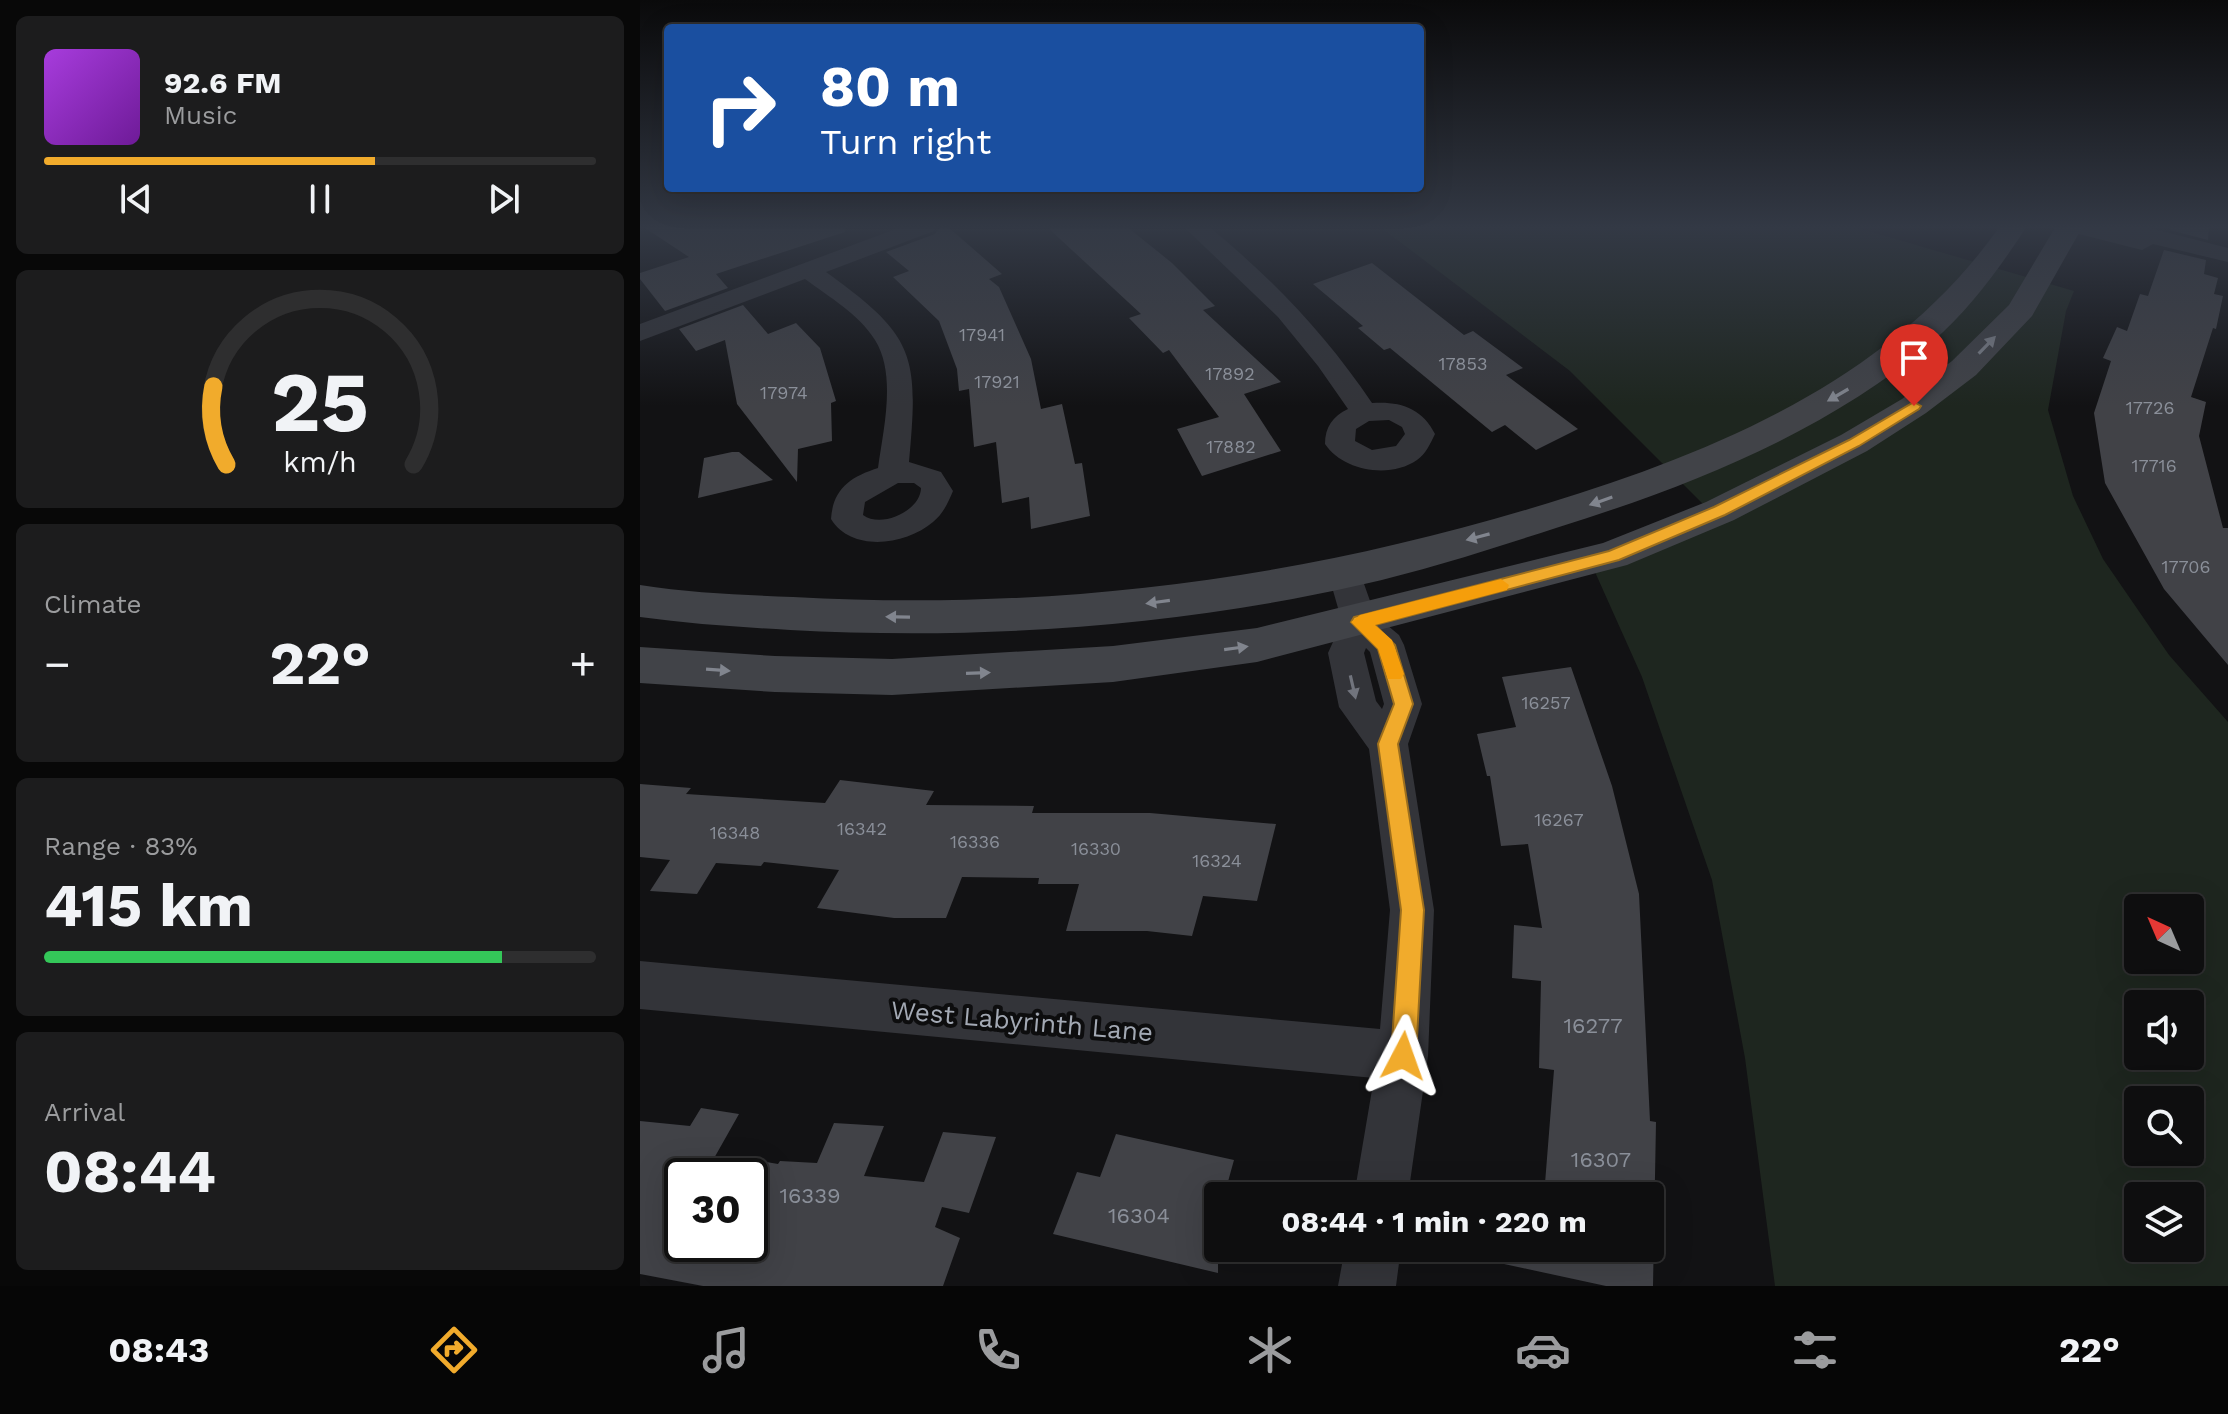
<!DOCTYPE html>
<html lang="en">
<head>
<meta charset="utf-8">
<style>
  body { margin:0; font-family:"Work Sans",sans-serif; background:#1c1c1d; color:#f1f3f6; height:100vh; display:flex; flex-direction:column; font-size:30px; white-space:nowrap }
  * { box-sizing:border-box; margin:0 }
  p { font-size:26px; color:#9b9c9e }
  .icon { flex:none; width:44px; height:44px; fill:none; stroke:currentColor; stroke-width:2; stroke-linecap:round; stroke-linejoin:round }
  .map { position:relative; flex:1; overflow:hidden }
  .drawer { display:flex; flex-direction:column; gap:16px; padding:16px; background:#080808; width:640px }
  .drawer>* { flex:none }
  .banner { position:absolute; left:24px; top:24px; width:760px; height:168px; border-radius:8px; box-shadow:0 8px 32px #0002,0 0 0 2px #2e2e2f; background:#1a4fa0; color:#fff; overflow:hidden }
  .needle { width:52px; rotate:316deg }
  .controls { position:absolute; left:1484px; top:894px; display:grid; gap:16px }
  .controls a { display:grid; place-items:center; width:80px; height:80px; border-radius:8px; background:#0e0e0f; box-shadow:0 8px 32px #0002,0 0 0 2px #2e2e2f; font-size:40px }
  .speed { position:absolute; left:24px; top:1158px; display:flex; gap:16px; font-size:40px; font-weight:700; text-align:center }
  .speed>* { display:grid; place-content:center; width:104px; height:104px; border-radius:50%; background:#0e0e0f; box-shadow:0 8px 32px #0002,0 0 0 2px #2e2e2f; line-height:1 }
  .speed .limit { border:4px solid #111; border-radius:12px; background:#fff; color:#111 }
  .pin { position:absolute; display:grid; place-items:center; width:68px; height:68px; color:#fff; margin:-82px -34px; border-radius:50% 50% 50% 0; rotate:-45deg; box-shadow:0 0 8px #0007 }
  .pin .icon { rotate:45deg }
  .me { position:absolute; width:88px; margin:-44px; rotate:4deg; stroke-linejoin:round; filter:drop-shadow(0 0 6px #0008) }
  .turn { display:flex; align-items:center; gap:28px; height:168px; padding:0 24px; font-size:36px }
  .turn .icon { width:104px; height:104px; stroke-width:2.5 }
  .turn b { display:block; font-size:56px; line-height:68px }
  .big { font-size:60px; font-weight:700; line-height:1.1 }
  .drawer .widget { flex:1; display:flex; flex-direction:column; justify-content:center; gap:12px; min-width:0; padding:0 28px; border-radius:12px; background:#1c1c1d }
  .drawer .dial { align-items:center; gap:0 }
  .dial svg { height:208px; overflow:visible; fill:none; stroke:#2e2e2f; stroke-width:7; stroke-linecap:round; text-anchor:middle }
  .dial text { fill:#f1f3f6; stroke:none }
  .song { display:flex; align-items:center; gap:24px }
  .cover { width:96px; height:96px; border-radius:12px; background:linear-gradient(135deg,hsl(280 70% 55%),hsl(280 70% 35%)) }
  .played { height:8px; border-radius:4px; background:linear-gradient(90deg,#f1ab2c 60%,#2e2e2f 60%) }
  .keys { display:flex; justify-content:space-around; direction:ltr }
  .heat { display:flex; justify-content:space-between; align-items:center; font-size:44px; direction:ltr }
  .charge { height:12px; border-radius:6px; background:linear-gradient(90deg,#34c759 83%,#2e2e2f 0) }
  .trip { position:absolute; left:564px; top:1182px; width:460px; height:80px; border-radius:8px; background:#0e0e0f; box-shadow:0 8px 32px #0002,0 0 0 2px #2e2e2f; font-weight:700; line-height:80px; text-align:center }
  .tab-bar { display:flex; height:128px; justify-content:space-around; align-items:center; background:#060606; color:#9b9c9e }
  .tab-bar .icon { width:56px; height:56px }
  .tab-bar .active { color:#f1ab2c }
  .tab-bar b { font-size:36px; color:#f1f3f6 }
  main { display:flex; flex:1; min-height:0 }
  .map>svg:first-child { display:block }
</style>
</head>
<body>
<main>
<section class="drawer">
<div class="widget">
<div class="song"><i class="cover"></i><div><b>92.6 FM</b><p>Music</p></div></div>
<div class="played"></div>
<div class="keys"><svg class="icon" aria-label="previous" viewBox="0 0 24 24"><path d="M18 5L8 12l10 7zM5 5v14"/></svg><svg class="icon" aria-label="pause" viewBox="0 0 24 24"><path d="M8 5v14M16 5v14"/></svg><svg class="icon" aria-label="next" viewBox="0 0 24 24"><path d="M6 5l10 7-10 7zM19 5v14"/></svg></div>
</div>
<div class="widget dial"><svg viewBox="0 0 100 80">
<path d="M14 69A42 42 0 1 1 86 69"/>
<path d="M14 69A42 42 0 0 1 9 39" stroke="#f1ab2c"/>
<text x="50" y="56" font-size="32" font-weight="700">25</text>
<text x="50" y="72" font-size="11">km/h</text>
</svg></div>
<div class="widget"><p>Climate</p>
<div class="heat"><a>−</a><b class="big">22°</b><a>+</a></div>
</div>
<div class="widget"><p>Range · 83%</p><b class="big">415 km</b><div class="charge"></div></div>
<div class="widget"><p>Arrival</p><b class="big">08:44</b></div>
</section>
<div class="map">
<svg width="1588" height="1286" viewBox="0 0 1588 1286">
  <rect width="100%" height="100%" fill="#121214"/>
  <!-- green -->
  <path fill="#1e261f" fill-rule="evenodd" d="M 739,226 L 1211,226 L 1434,291 L 1426,311 L 1408,410 L 1433,496 L 1463,559 L 1529,655 L 1588,722 L 1588,1286 L 1135,1286 L 1105,1058 L 1072,880 L 1002,677 L 955,572 L 1081,522 L 930,371 ZM 1498,908 L 1550,908 L 1550,960 L 1498,960 ZM 1498,1004 L 1550,1004 L 1550,1056 L 1498,1056 ZM 1498,1100 L 1550,1100 L 1550,1152 L 1498,1152 ZM 1498,1196 L 1550,1196 L 1550,1248 L 1498,1248 Z"/>
  <!-- building -->
  <path fill="#414247" d="M 2,226 L 204,226 L 205,232 L 76,274 L 88,288 L 25,311 L 0,279 L 0,273 L 49,257 Z
    M 300,226 L 307,226 L 362,274 L 349,279 L 359,287 L 391,359 L 401,409 L 422,404 L 435,464 L 442,463 L 450,516 L 391,529 L 389,497 L 362,503 L 356,442 L 334,447 L 329,389 L 319,391 L 317,369 L 299,321 L 253,277 L 269,271 L 246,252 L 295,234 Z
    M 406,226 L 486,226 L 532,263 L 575,306 L 563,310 L 641,382 L 604,394 L 641,451 L 562,476 L 537,429 L 579,417 L 529,350 L 523,353 L 489,318 L 501,314 Z
    M 1532,226 L 1569,226 L 1568,240 L 1530,230 Z
    M 1524,250 L 1566,260 L 1564,274 L 1578,278 L 1574,294 L 1583,296 L 1576,329 L 1573,328 L 1551,397 L 1566,402 L 1559,436 L 1583,528 L 1588,528 L 1588,665 L 1524,589 L 1465,483 L 1454,413 L 1471,361 L 1463,358 L 1477,327 L 1487,331 L 1500,294 L 1508,296 Z
    M 732,263 L 824,335 L 833,331 L 883,368 L 866,375 L 938,429 L 896,450 L 865,425 L 852,432 L 750,348 L 744,350 L 718,328 L 723,326 L 673,284 Z
    M 103,305 L 128,334 L 156,323 L 180,348 L 196,401 L 191,403 L 192,441 L 158,449 L 157,482 L 97,404 L 85,340 L 56,351 L 39,329 Z
    M 92,452 L 99,452 L 133,480 L 58,498 L 64,458 Z
    M 931,667 L 972,786 L 999,894 L 1010,1121 L 1016,1122 L 1013,1286 L 966,1286 L 841,1259 L 842,1248 L 1010,1248 L 1010,1196 L 904,1196 L 914,1070 L 899,1068 L 901,981 L 872,978 L 874,925 L 902,928 L 888,844 L 861,846 L 850,776 L 847,776 L 837,734 L 876,727 L 862,677 Z
    M 200,780 L 294,791 L 286,805 L 394,806 L 392,813 L 510,813 L 636,824 L 617,901 L 563,896 L 552,936 L 507,931 L 426,931 L 439,884 L 398,884 L 399,878 L 322,877 L 306,918 L 254,918 L 177,908 L 199,870 L 124,862 L 121,866 L 76,863 L 57,894 L 10,891 L 30,860 L 0,857 L 0,784 L 51,788 L 46,794 L 185,803 Z
    M 61,1108 L 99,1114 L 64,1176 L 42,1176 L 42,1244 L 110,1244 L 110,1159 L 138,1164 L 140,1161 L 177,1163 L 194,1123 L 244,1126 L 224,1176 L 284,1182 L 303,1132 L 356,1137 L 329,1213 L 302,1207 L 295,1227 L 320,1238 L 303,1286 L 63,1286 L 0,1274 L 0,1121 L 50,1126 Z
    M 476,1134 L 594,1160 L 584,1196 L 578,1196 L 578,1273 L 413,1234 L 437,1172 L 460,1177 Z"/>
  <g fill="none" stroke-linecap="round" stroke-linejoin="round">
    <!-- street -->
    <path fill="#333439" fill-rule="evenodd" d="M 264,226 L 297,226 L 294,231 L 186,272 C 275,336 279,354 269,462 L 301,472 L 313,491 C 308,503 303,514 293,522 C 266,545 212,553 191,519 C 193,489 210,477 238,468 C 243,431 257,375 235,340 C 219,314 189,297 165,279 L 0,341 L 0,324 ZM 258,483 L 274,483 L 281,488 C 281,510 242,529 223,515 L 225,502 Z
      M 543,226 L 568,226 C 632,278 686,335 732,403 C 760,401 782,408 795,434 C 790,444 786,454 777,460 C 750,479 703,471 685,444 C 685,427 693,416 708,409 L 678,366 L 638,317 ZM 749,420 L 762,427 L 765,434 L 756,446 L 732,450 L 715,441 L 716,429 L 729,421 Z
      M 1424,226 L 1502,226 L 1588,248 L 1588,262 L 1513,244 L 1502,250 L 1427,231 Z
      M 705,561 L 717,564 L 735,615 L 759,635 L 764,645 L 782,704 L 768,744 L 794,910 L 788,1056 L 768,1196 L 714,1196 L 734,1078 L 0,1009 L 0,961 L 740,1029 L 750,910 L 729,749 L 699,707 L 688,653 L 702,622 L 688,573 L 693,564 ZM 726,648 L 730,652 L 744,704 L 742,709 L 736,701 L 724,653 Z
      M 705,1248 L 761,1248 L 756,1286 L 698,1286 Z"/>
    <!-- secondary -->
    <path fill="#414348" fill-rule="evenodd" d="M 1360,226 L 1387,226 C 1359,269 1330,309 1292,342 C 1186,433 1047,487 916,528 C 851,549 786,570 720,585 C 534,627 341,640 150,630 C 100,627 50,624 0,617 L 0,585 C 51,593 102,595 153,597 C 408,611 649,581 892,508 C 1069,455 1251,382 1360,226 Z
      M 1416,226 L 1443,226 L 1392,316 L 1336,375 L 1286,413 L 1227,451 L 1094,520 L 987,565 L 617,662 L 473,682 L 252,695 L 135,692 L 0,683 L 0,647 L 135,656 L 252,659 L 473,646 L 617,628 L 963,543 L 1066,502 L 1201,435 L 1262,399 L 1312,361 L 1369,305 Z"/>
  </g>
  <!-- one-way arrows -->
  <defs><path id="oneway-solid" d="M-6-.8H1V-3.2L6.5 0L1 3.2V.8H-6Z" transform="scale(2)"/></defs>
  <g fill="#81858e">
    <use href="#oneway-solid" transform="translate(1347 345) rotate(-46)"/>
    <use href="#oneway-solid" transform="translate(1198 395) rotate(150)"/>
    <use href="#oneway-solid" transform="translate(961 501) rotate(161)"/>
    <use href="#oneway-solid" transform="translate(838 537) rotate(165)"/>
    <use href="#oneway-solid" transform="translate(518 602) rotate(172)"/>
    <use href="#oneway-solid" transform="translate(258 617) rotate(-179)"/>
    <use href="#oneway-solid" transform="translate(596 648) rotate(-8)"/>
    <use href="#oneway-solid" transform="translate(78 670) rotate(4)"/>
    <use href="#oneway-solid" transform="translate(338 673) rotate(-2)"/>
  </g>
  <use fill="#71747d" href="#oneway-solid" transform="translate(713 687) rotate(77)"/>
  <!-- sky -->
  <linearGradient id="sky" x2="0" y2="1"><stop stop-color="#0a0a0b"/><stop offset="0.56" stop-color="#333945"/><stop offset="1" stop-color="#333945" stop-opacity="0"/></linearGradient>
  <rect width="1588" height="406" fill="url(#sky)"/>
  <!-- route -->
  <path fill="#f1ab2c" stroke="#9d6f1d" stroke-width="2" d="M 1274,402 L 1281,406 L 1279,409 L 1219,446 L 1085,515 L 979,560 L 735,625 L 755,645 L 773,704 L 758,744 L 784,910 L 776,1056 L 772,1065 L 763,1069 L 755,1065 L 751,1056 L 761,910 L 738,744 L 754,704 L 738,649 L 711,622 L 714,617 L 969,551 L 1074,507 L 1209,440 Z"/>
  <!-- slow -->
  <path fill="#f59e0b" d="M 861,579 L 869,585 L 867,590 L 735,625 L 752,640 L 764,674 L 761,679 L 748,679 L 738,649 L 711,622 L 720,615 Z"/>
  <g text-anchor="middle" dominant-baseline="central" stroke-width="8" stroke-linejoin="round" paint-order="stroke">
    <!-- number labels -->
    <g font-size="18" fill="#8a8f99">
      <text x="342" y="334">17941</text>
      <text x="823" y="363">17853</text>
      <text x="590" y="373">17892</text>
      <text x="357" y="381">17921</text>
      <text x="144" y="392">17974</text>
      <text x="1510" y="407">17726</text>
      <text x="591" y="446">17882</text>
      <text x="1514" y="465">17716</text>
      <text x="1546" y="566">17706</text>
      <text x="906" y="702">16257</text>
      <text x="919" y="819">16267</text>
      <text x="222" y="828">16342</text>
      <text x="95" y="832">16348</text>
      <text x="335" y="841">16336</text>
      <text x="456" y="848">16330</text>
      <text x="577" y="860">16324</text>
    </g>
    <!-- near-number labels -->
    <g font-size="22" fill="#8a8f99">
      <text x="953" y="1025">16277</text>
      <text x="961" y="1159">16307</text>
      <text x="170" y="1195">16339</text>
      <text x="499" y="1215">16304</text>
    </g>
    <!-- near-street labels -->
    <g font-size="26" fill="#a3a9b4" stroke="#0d0d0e">
      <text transform="translate(382 1021) rotate(5)">West Labyrinth Lane</text>
    </g>
  </g>
</svg>
<div class="controls">
<a><svg class="needle" viewBox="-14 -14 28 28"><path d="M0-13l5 13h-10z" fill="#e53935"/><path d="M0 13l5-13h-10z" fill="#9b9c9e"/></svg></a>
<a><svg class="icon" aria-label="sound" viewBox="0 0 24 24"><path d="M4 9h4l5-4v14l-5-4H4zM17 9q2 3 0 6"/></svg></a>
<a><svg class="icon" aria-label="search" viewBox="0 0 24 24"><circle cx="10" cy="10" r="6"/><path d="M15 15l6 6"/></svg></a>
<a><svg class="icon" aria-label="layers" viewBox="0 0 24 24"><path d="M12 4l9 5-9 5-9-5zM3 14l9 5 9-5"/></svg></a>
</div>
<div class="speed"><div class="limit">30</div></div>
<div class="pin" style="left:1274px;top:406px;background:#d93025"><svg class="icon" aria-label="arrive" viewBox="0 0 24 24"><path d="M6 21V4h12l-3 4 3 4H6"/></svg></div>
<svg class="me" style="left:763px;top:1056px" viewBox="-20 -20 40 40"><path d="M0-17L14 15 0 8-14 15z" fill="#f1ab2c" stroke="#fff" stroke-width="4"/></svg>
<div class="trip">08:44 · 1 min · 220 m</div>
<div class="banner">
<div class="turn"><svg class="icon" aria-label="right" viewBox="0 0 24 24"><path d="M7 20v-9h11M14 6l5 5-5 5"/></svg><div><b>80 m</b>Turn right</div></div>
</div>
</div>
</main>
<nav class="tab-bar">
<b>08:43</b>
<svg class="icon active" aria-label="directions" viewBox="0 0 24 24"><path d="M12 3l9 9-9 9-9-9zM9 14v-3h6M13 9l2 2-2 2"/></svg>
<svg class="icon" aria-label="music" viewBox="0 0 24 24"><path d="M9 18V5l10-2v13"/><circle cx="6" cy="18" r="3"/><circle cx="16" cy="16" r="3"/></svg>
<svg class="icon" aria-label="phone" viewBox="0 0 24 24"><path d="M5 4h4l2 5-3 2q2 4 5 5l2-3 5 2v4C11 20 4 13 5 4z"/></svg>
<svg class="icon" aria-label="climate" viewBox="0 0 24 24"><path d="M12 3v18M4 7l16 10M4 17L20 7"/></svg>
<svg class="icon" aria-label="car" viewBox="0 0 24 24"><path d="M5 17H2v-5l4-1 3-4h7l3 4 3 1v5h-3M9 17h6M6 11h13"/><circle cx="7" cy="17" r="2"/><circle cx="17" cy="17" r="2"/></svg>
<svg class="icon" aria-label="filters" viewBox="0 0 24 24"><path d="M4 7h16M4 17h16"/><circle cx="9" cy="7" r="2"/><circle cx="15" cy="17" r="2"/></svg>
<b>22°</b>
</nav>
</body>
</html>
